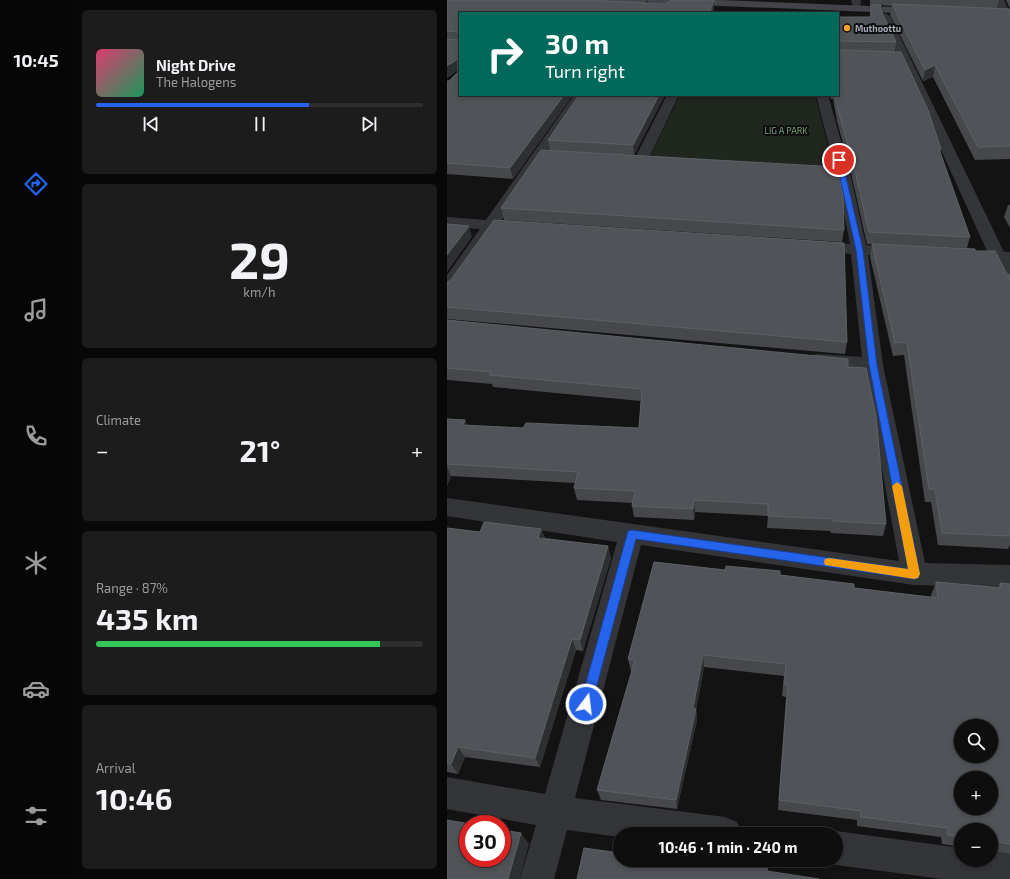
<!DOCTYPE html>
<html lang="en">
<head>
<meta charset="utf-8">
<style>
  body { margin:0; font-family:"Exo 2",sans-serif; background:#1c1c1d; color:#f1f3f6; height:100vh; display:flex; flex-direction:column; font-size:15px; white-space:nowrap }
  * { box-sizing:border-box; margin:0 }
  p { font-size:13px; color:#9b9c9e }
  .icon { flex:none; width:22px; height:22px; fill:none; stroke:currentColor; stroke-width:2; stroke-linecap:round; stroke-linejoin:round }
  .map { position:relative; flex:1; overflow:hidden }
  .details { display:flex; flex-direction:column; gap:10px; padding:10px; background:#080808; width:375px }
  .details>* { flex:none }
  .hud { position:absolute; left:12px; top:12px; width:380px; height:84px; border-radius:0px; box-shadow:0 2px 6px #0003,0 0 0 1px #2e2e2f; background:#00695c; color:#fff; overflow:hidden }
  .buttons { position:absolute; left:507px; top:719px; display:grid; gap:8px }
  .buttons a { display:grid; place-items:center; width:44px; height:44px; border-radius:50%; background:#0e0e0f; box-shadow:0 2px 6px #0003,0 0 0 1px #2e2e2f; font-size:20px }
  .speed { position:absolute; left:12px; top:815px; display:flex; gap:8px; font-size:20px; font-weight:700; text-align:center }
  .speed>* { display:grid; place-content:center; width:52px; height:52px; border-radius:50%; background:#0e0e0f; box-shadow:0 2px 6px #0003,0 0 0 1px #2e2e2f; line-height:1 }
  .speed .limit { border:6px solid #d22; background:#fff; color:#111 }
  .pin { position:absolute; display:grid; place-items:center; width:34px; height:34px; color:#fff; margin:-17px; border:2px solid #fff; border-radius:50%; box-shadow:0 1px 4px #0007 }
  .me { position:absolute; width:44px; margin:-22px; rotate:15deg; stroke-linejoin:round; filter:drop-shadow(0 0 3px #0008) }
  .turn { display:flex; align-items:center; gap:14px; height:84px; padding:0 20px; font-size:18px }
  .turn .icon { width:52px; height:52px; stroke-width:2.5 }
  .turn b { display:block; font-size:28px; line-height:34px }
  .big { font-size:30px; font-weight:700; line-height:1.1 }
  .details .tile { flex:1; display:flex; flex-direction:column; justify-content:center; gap:6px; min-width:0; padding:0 14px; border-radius:6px; background:#1c1c1d }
  .details .dial { align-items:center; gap:0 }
  .dial b { font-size:52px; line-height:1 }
  .song { display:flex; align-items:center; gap:12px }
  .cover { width:48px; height:48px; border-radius:6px; background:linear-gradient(135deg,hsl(340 70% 55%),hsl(150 70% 35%)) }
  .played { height:4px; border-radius:2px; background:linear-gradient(90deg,#2563eb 65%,#2e2e2f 65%) }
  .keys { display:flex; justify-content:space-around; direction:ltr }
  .heat { display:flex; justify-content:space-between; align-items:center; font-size:22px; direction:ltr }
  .charge { height:6px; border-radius:3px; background:linear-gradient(90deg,#34c759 87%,#2e2e2f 0) }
  .trip { position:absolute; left:166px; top:827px; width:230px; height:40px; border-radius:20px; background:#0e0e0f; box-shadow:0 2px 6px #0003,0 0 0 1px #2e2e2f; font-weight:700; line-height:40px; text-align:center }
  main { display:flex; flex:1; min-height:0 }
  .tab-bar { display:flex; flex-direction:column; width:72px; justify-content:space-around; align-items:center; background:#060606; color:#9b9c9e }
  .tab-bar .icon { width:28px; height:28px }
  .tab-bar .on { color:#2563eb }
  .tab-bar b { font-size:18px; color:#f1f3f6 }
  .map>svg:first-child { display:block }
</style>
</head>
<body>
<main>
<nav class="tab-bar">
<b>10:45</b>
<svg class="icon on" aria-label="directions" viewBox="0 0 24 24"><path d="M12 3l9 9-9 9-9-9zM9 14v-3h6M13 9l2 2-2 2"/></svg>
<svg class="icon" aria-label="music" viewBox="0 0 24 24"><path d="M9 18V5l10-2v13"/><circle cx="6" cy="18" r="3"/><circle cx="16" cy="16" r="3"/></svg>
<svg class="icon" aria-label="phone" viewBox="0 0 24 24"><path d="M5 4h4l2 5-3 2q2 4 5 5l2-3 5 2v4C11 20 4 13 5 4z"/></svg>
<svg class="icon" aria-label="climate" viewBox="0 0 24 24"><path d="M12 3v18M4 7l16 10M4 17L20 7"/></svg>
<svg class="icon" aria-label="car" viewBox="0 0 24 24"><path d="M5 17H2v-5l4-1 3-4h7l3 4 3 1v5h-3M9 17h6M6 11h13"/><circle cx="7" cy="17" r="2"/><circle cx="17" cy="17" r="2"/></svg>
<svg class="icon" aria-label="filters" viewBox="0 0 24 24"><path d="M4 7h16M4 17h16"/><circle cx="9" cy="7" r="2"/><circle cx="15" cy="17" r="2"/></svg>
</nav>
<section class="details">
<div class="tile">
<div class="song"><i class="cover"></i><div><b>Night Drive</b><p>The Halogens</p></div></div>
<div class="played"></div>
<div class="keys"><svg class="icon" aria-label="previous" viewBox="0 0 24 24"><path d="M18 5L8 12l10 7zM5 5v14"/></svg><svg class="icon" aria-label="pause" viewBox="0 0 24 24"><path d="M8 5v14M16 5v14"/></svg><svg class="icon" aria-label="next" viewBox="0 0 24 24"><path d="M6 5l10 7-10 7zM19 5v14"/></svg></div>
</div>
<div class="tile dial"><b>29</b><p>km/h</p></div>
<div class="tile"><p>Climate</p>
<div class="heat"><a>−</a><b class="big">21°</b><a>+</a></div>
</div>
<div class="tile"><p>Range · 87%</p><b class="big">435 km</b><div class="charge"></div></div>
<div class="tile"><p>Arrival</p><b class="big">10:46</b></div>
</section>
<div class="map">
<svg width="563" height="879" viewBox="0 0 563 879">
  <rect width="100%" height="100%" fill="#131314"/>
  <!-- green -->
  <path fill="#1f271f" d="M 233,95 L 368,95 L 386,167 L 202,159 Z"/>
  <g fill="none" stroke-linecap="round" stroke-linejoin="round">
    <!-- street -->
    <path fill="#343539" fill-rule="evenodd" d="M 404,0 L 414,0 L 413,10 L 407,10 Z
      M 547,0 L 557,0 L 563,13 L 563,17 L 555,17 Z
      M 438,13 L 443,16 L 557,252 L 563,252 L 563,287 L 557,286 L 545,261 L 516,259 L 514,255 L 516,251 L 540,251 L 433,16 Z
      M 127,95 L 139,95 L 54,221 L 79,224 L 81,227 L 79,230 L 73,232 L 48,230 L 6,292 L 0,293 L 0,275 L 33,229 L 0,227 L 0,217 L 39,220 Z
      M 220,95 L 232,95 L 200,162 L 198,165 L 188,165 L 186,162 Z
      M 369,95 L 381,95 L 403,173 L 419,245 L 460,248 L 462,252 L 460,256 L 454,257 L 421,255 L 436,365 L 478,563 L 563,565 L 563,587 L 467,585 L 194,545 L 128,798 L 278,817 L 290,822 L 295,834 L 173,834 L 173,837 L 120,830 L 107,879 L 73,879 L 89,825 L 0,809 L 0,777 L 98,794 L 170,542 L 0,516 L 0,498 L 452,561 L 417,371 L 371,366 L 364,365 L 361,360 L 364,355 L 371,354 L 415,357 L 404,254 L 362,251 L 360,247 L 362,243 L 368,242 L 403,244 L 389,173 Z
      M 389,831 L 514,848 L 514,860 L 544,860 L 544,851 L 563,854 L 563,879 L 495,879 L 389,865 L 377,860 L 389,860 L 389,834 L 382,834 Z"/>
    <!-- secondary -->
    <path fill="#424449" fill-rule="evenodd" d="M 198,0 L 274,0 L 474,8 L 479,11 L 474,14 L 203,3 Z"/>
  </g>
  <!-- wall -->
  <path fill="#46484c" d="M 0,0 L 219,4 L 223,1 L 223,0 L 267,0 L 267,7 L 266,13 L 13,13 L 126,95 L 66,179 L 0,174 L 0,81 L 2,81 L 11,72 L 11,70 L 0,78 Z
    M 146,0 L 199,0 L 199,3 Z
    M 423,0 L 552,0 L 550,8 L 563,9 L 559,0 L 563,0 L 563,159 L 528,160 L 486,77 L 476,81 L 443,15 L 445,6 L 434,5 L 434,10 L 449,42 L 448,51 L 494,149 L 493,153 L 523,237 L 520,248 L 420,244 L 404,173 L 390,121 L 386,99 L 384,99 L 382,95 L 391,95 L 391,17 L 423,17 L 424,5 L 423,5 Z
    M 218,95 L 187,155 L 103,151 L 101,140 Z
    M 561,205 L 563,205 L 563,228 L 557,217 Z
    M 54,208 L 397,230 L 395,242 L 57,220 Z
    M 425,244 L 528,251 L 560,274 L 563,275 L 563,545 L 561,549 L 491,545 L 484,502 L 478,502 L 457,355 L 446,356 L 423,257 Z
    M 0,282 L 400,342 L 398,354 L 0,319 Z
    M 0,320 L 401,367 L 439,524 L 436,536 L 384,533 L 383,531 L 320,528 L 321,516 L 248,512 L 247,520 L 187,517 L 185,506 L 186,503 L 130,500 L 127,488 L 128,483 L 4,476 L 0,486 L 0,419 L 18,420 L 20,426 L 76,428 L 192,428 L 194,401 L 46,387 L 45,384 L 0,380 Z
    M 0,528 L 33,532 L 94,529 L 98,538 L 161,546 L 164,558 L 136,651 L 129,650 L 93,767 L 18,757 L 11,774 L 0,772 Z
    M 278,570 L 333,575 L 407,588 L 484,597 L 484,595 L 489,582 L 551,587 L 553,583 L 563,584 L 563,854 L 544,851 L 544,830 L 514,830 L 514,847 L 495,844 L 494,837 L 410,826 L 410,820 L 331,810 L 339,697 L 335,696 L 337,676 L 257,667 L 249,710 L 250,720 L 230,809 L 154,800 L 150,790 L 185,671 L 184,671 L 181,659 Z"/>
  <!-- shaded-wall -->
  <path fill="#2d2f31" d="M 267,0 L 267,7 L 266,13 L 263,13 Z
    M 11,59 L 13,69 L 0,78 L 0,66 Z
    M 488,65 L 486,77 L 476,81 L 478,70 Z
    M 117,95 L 126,95 L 66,179 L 63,168 Z
    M 212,95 L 218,95 L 187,155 L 186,145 Z
    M 22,226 L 25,237 L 0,272 L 0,255 Z
    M 18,420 L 23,432 L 16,425 Z
    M 0,467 L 4,476 L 0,486 Z
    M 247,500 L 248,512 L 247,520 L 246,509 Z
    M 94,529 L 99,541 L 91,538 Z
    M 161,546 L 164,558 L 136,651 L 133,640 Z
    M 125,639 L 129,650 L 93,767 L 88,758 Z
    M 256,655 L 257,667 L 249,710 L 250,720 L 230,809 L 229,800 Z
    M 11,747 L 18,757 L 11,774 L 4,764 Z
    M 74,833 L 82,844 L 73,879 L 61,879 Z"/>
  <!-- building -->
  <path fill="#505357" stroke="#5d6166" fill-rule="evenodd" d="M 0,0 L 143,0 L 219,4 L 225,0 L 267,0 L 263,12 L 274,13 L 13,13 L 13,95 L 117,95 L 63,168 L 0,163 L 0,81 L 2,81 L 11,72 L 11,59 L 0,66 L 0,39 L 12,40 L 12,32 L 0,31 Z
    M 445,4 L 563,9 L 563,146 L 531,147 L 488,65 L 478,70 Z
    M 424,5 L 434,5 L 433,8 L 449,42 L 392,41 L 391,46 L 391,17 L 424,17 Z
    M 391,49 L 392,50 L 454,52 L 481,110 L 494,149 L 492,149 L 523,237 L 422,232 L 406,162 L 391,110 L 388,95 L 391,95 Z
    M 132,95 L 212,95 L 186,145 L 101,140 Z
    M 94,150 L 390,167 L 396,194 L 397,230 L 54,208 Z
    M 47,220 L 397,243 L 400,342 L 0,307 L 0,282 L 3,281 Z
    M 0,224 L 22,226 L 0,255 Z
    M 425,244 L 528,249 L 528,251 L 548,251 L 560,274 L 563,275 L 563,536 L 495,533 L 488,489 L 482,489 L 460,342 L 448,343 Z
    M 0,320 L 401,359 L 401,367 L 419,368 L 429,416 L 439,524 L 386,521 L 386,519 L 321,516 L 321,504 L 247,500 L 246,509 L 185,506 L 188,491 L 127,488 L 131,472 L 0,464 L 0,419 L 18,420 L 16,425 L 76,428 L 79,423 L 192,428 L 195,389 L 42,375 L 44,372 L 0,368 Z
    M 37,522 L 94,529 L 91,538 L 161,546 L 133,640 L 125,639 L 88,758 L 11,747 L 4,764 L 0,764 L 0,528 L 33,532 Z
    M 207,562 L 278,570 L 279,566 L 333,571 L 333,575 L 407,584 L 407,588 L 491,598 L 489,582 L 554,588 L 553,583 L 563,584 L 563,844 L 544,841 L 544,830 L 514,830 L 514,837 L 501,835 L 501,828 L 414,817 L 414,811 L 332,800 L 341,685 L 337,684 L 339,664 L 256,655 L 246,708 L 249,709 L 229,800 L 150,790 L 188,660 L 181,659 ZM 514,726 L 544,726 L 544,756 L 514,756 ZM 514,778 L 544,778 L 544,808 L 514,808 Z
    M 0,820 L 23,824 L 21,824 L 21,858 L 55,858 L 55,830 L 74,833 L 61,879 L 0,879 Z
    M 137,848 L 173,853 L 173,860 L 217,860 L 240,863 L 240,860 L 321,860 L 320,871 L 372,879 L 130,879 Z"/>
  <!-- route -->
  <path fill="#2563eb" stroke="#184099" d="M 392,158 L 395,160 L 416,250 L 430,365 L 473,574 L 471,578 L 467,579 L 189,539 L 145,704 L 143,708 L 139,710 L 135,708 L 133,704 L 181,531 L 185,530 L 461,569 L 422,365 L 409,250 L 389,160 Z"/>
  <!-- slow -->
  <path fill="#f59e0b" d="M 450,482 L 455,486 L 473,574 L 471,578 L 467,579 L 378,565 L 377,562 L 378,559 L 382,558 L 461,569 L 445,486 Z"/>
  <!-- markers -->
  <circle fill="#f29f2d" stroke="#0e0e0f" stroke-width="1.5" cx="400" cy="28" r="4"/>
  <g text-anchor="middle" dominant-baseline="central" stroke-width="4" stroke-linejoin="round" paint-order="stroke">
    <!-- far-poi labels -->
    <g font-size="9" font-weight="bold" fill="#a4abb5" stroke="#0e0e0f" text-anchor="start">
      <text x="408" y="28">Muthoottu</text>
    </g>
    <!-- far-park labels -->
    <g font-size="9" fill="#7ca07b" stroke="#0e0e0f">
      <text x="339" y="130">LIG A PARK</text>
    </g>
  </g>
</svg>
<div class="buttons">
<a><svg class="icon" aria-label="search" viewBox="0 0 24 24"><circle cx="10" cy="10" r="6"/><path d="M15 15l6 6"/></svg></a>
<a>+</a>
<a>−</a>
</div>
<div class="speed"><div class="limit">30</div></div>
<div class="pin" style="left:392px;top:160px;background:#d93025"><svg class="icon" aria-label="arrive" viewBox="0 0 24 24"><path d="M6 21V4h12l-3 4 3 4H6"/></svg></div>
<svg class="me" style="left:139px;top:704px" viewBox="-20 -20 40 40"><circle r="17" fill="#2563eb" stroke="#fff" stroke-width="3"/><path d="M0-11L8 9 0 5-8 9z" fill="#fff"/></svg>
<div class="trip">10:46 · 1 min · 240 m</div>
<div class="hud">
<div class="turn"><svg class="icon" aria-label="right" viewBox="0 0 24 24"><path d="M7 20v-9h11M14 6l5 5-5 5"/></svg><div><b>30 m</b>Turn right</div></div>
</div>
</div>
</main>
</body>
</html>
